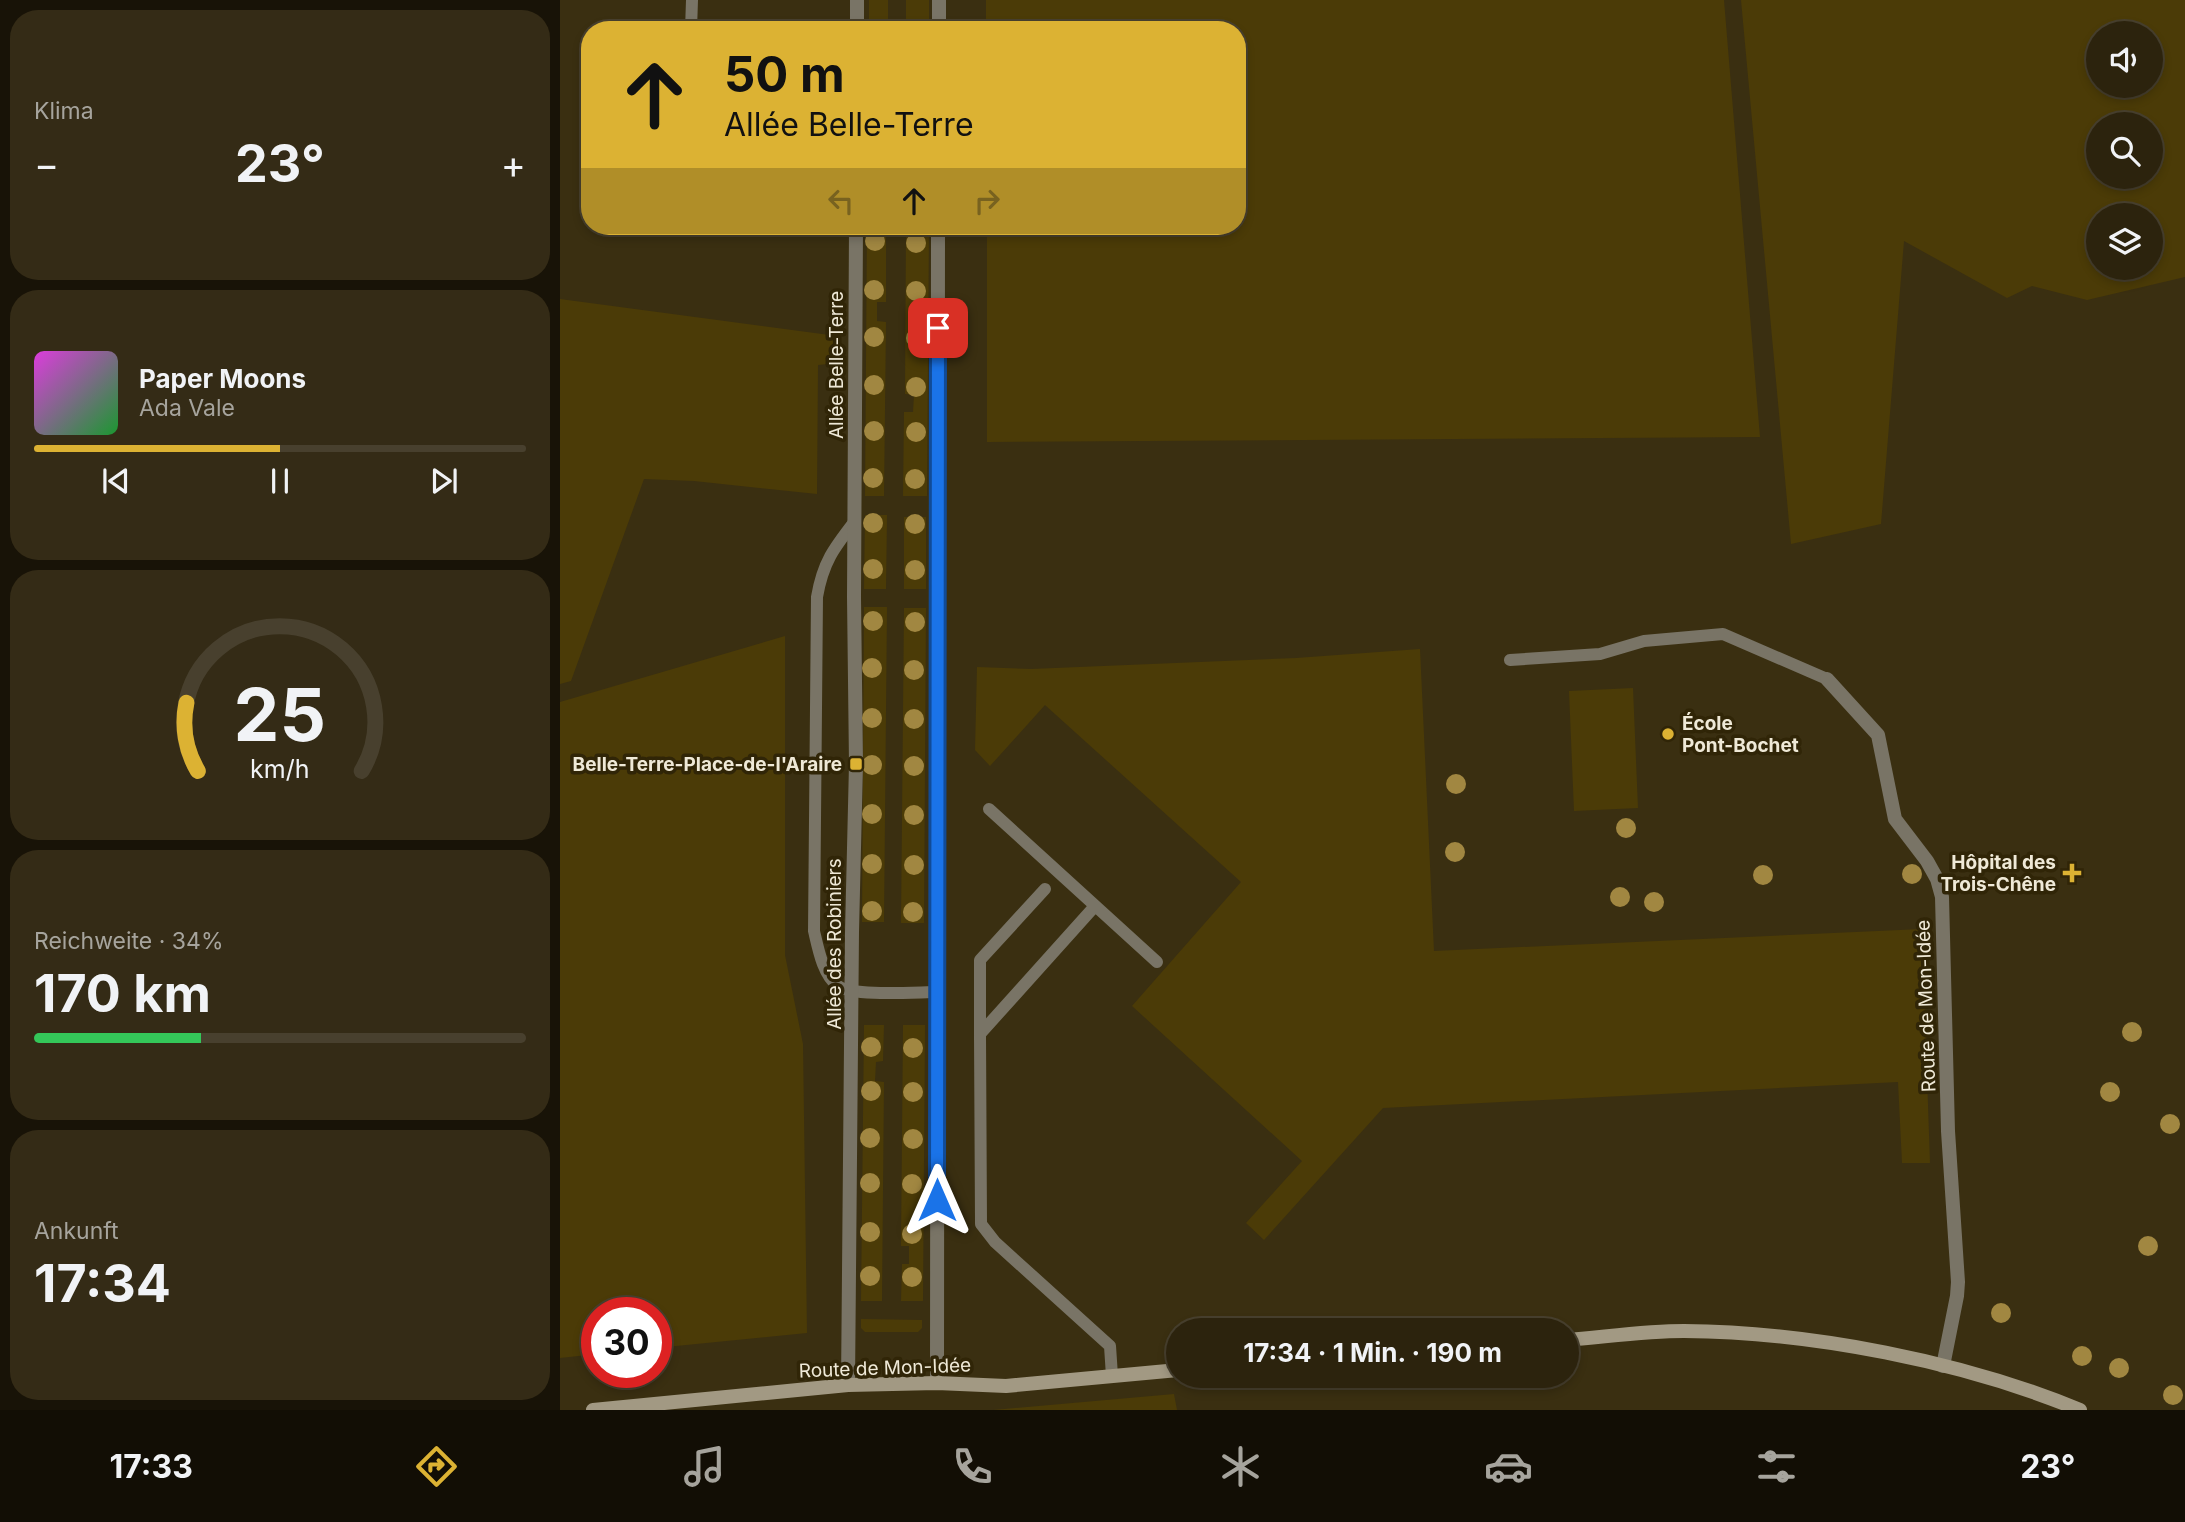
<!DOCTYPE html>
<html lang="de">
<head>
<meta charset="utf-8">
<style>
  body { margin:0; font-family:Inter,sans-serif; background:#342b16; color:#f1f3f6; height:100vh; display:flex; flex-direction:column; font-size:26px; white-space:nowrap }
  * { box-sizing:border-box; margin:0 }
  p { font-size:23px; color:#a6a49d }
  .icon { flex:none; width:38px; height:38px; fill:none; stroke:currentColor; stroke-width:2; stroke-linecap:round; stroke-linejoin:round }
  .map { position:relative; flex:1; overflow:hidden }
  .side { display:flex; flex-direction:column; gap:10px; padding:10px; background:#181307; width:560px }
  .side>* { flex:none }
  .top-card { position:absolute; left:21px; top:21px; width:665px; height:214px; border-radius:28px; box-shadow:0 4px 10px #0003,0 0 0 2px #48402e; background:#dcb233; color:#111; overflow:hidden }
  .controls { position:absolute; left:1526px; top:21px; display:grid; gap:14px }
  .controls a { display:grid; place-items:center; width:77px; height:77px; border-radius:50%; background:#2c230d; box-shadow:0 4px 10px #0003,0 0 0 2px #48402e; font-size:35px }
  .speed { position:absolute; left:21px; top:1297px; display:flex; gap:14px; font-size:35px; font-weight:700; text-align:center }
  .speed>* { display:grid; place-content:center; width:91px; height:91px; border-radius:50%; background:#2c230d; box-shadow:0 4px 10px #0003,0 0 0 2px #48402e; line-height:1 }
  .speed .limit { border:10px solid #d22; background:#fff; color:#111 }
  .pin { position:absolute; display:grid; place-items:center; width:60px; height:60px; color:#fff; margin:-30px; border-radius:14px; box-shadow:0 4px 10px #0006 }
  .me { position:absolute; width:77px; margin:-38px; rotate:0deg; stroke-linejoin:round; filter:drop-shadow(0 0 5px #0008) }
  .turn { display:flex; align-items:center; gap:24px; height:147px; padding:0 28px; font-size:32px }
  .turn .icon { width:91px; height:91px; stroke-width:2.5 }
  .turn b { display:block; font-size:49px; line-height:60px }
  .lanes { display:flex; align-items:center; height:66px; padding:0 28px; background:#0003; justify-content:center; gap:35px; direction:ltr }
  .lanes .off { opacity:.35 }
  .big { font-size:52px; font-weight:700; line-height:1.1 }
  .side .tile { flex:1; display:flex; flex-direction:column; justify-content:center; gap:10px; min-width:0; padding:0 24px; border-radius:28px; background:#342b16 }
  .side .dial { align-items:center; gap:0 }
  .dial svg { height:182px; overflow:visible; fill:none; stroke:#48402e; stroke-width:7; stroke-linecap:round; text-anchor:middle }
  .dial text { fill:#f1f3f6; stroke:none }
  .song { display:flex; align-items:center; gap:21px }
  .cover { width:84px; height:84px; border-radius:10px; background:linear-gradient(135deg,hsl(300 70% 55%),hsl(130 70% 35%)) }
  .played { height:7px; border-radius:4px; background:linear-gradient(90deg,#dcb233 50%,#48402e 50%) }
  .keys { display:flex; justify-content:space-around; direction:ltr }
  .heat { display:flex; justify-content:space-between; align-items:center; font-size:38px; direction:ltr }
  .charge { height:10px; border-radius:5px; background:linear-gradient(90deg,#34c759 34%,#48402e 0) }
  .trip { position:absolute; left:606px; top:1318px; width:413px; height:70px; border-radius:35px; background:#2c230d; box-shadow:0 4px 10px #0003,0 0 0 2px #48402e; font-weight:700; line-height:70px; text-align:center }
  .tabs { display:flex; height:112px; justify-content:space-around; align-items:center; background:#120e05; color:#a6a49d }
  .tabs .icon { width:49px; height:49px }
  .tabs .current { color:#dcb233 }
  .tabs b { font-size:32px; color:#f1f3f6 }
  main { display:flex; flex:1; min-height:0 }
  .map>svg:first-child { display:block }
</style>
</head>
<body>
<main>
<section class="side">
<div class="tile"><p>Klima</p>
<div class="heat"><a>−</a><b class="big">23°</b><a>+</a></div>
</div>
<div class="tile">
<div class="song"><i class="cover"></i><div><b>Paper Moons</b><p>Ada Vale</p></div></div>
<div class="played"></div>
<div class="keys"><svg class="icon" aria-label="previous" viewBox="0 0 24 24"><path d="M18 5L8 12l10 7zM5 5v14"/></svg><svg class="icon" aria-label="pause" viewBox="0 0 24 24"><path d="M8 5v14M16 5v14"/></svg><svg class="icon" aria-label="next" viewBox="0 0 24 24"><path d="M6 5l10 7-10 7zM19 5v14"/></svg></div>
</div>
<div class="tile dial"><svg viewBox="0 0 100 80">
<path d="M14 69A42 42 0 1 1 86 69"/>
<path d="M14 69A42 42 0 0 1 9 39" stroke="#dcb233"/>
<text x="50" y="56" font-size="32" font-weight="700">25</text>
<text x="50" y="72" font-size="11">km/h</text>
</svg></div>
<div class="tile"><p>Reichweite · 34%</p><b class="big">170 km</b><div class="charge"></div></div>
<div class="tile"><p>Ankunft</p><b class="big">17:34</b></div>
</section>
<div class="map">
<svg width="1625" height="1410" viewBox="0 0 1625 1410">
  <rect width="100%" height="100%" fill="#3a2f11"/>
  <!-- green -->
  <path fill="#4b3b07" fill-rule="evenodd" d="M 309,0 L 328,0 L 328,30 L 309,30 Z
    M 346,0 L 369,0 L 369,30 L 346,30 Z
    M 426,0 L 1164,0 L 1200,437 L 427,442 L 427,226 L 677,226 L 677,30 L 426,30 Z
    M 1181,0 L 1625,0 L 1625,277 L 1527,300 L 1472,286 L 1447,298 L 1344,241 L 1321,524 L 1231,544 ZM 1538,33 L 1591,33 L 1591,86 L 1538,86 ZM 1538,124 L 1591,124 L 1591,177 L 1538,177 ZM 1538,215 L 1591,215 L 1591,268 L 1538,268 Z
    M 307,226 L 326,226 L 326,302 L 317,302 L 317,321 L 326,322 L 324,496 L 305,496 Z
    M 346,226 L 369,226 L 367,496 L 343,496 L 344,412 L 353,412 L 354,395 L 345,394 Z
    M 0,299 L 277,336 L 278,363 L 258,365 L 257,494 L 134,481 L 84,479 L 11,681 L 0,684 Z
    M 305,515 L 327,515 L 326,589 L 304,589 Z
    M 344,517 L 366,517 L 366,589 L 344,589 Z
    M 304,607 L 327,607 L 324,922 L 302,922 Z
    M 344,608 L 366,608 L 364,923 L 341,923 Z
    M 225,636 L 225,955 L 243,1044 L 247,1333 L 96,1348 L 96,1312 L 37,1312 L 37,1354 L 0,1358 L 0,702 Z
    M 860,649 L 874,951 L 1362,929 L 1370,1163 L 1342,1163 L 1338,1082 L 823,1108 L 704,1240 L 686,1223 L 742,1161 L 572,1006 L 681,882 L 485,705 L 430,766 L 415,750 L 417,667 L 471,669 L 736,658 Z
    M 1073,688 L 1078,808 L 1014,811 L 1009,691 Z
    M 304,1025 L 324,1025 L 323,1061 L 316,1062 L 315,1081 L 324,1082 L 322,1301 L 301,1301 Z
    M 343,1025 L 365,1025 L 363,1301 L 341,1301 L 342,1264 L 349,1264 L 349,1246 L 341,1246 Z
    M 301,1319 L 362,1320 L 362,1328 L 358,1332 L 305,1332 L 301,1328 Z
    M 614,1394 L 617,1410 L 433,1410 Z"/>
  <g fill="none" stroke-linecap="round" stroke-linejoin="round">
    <!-- lane -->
    <path stroke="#797466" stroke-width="12" d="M 131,30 L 132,0
      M 295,521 C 274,548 263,562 257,597 L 254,931 C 258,948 263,976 278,986 C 294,997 357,992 378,992
      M 950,660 L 1040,654 L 1084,641 L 1163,634 L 1267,679
      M 429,809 L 597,962
      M 535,906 L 420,1034 L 421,1224 L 435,1242 L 550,1346 L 552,1376
      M 420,1034 L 420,960 L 485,889"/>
    <!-- street -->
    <path stroke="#797466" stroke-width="14" d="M 297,30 L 297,0
      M 379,30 L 379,0
      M 1267,679 L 1318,735 L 1335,819 L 1367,861 L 1377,879 L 1382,897 L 1388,1131 L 1398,1282 L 1397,1296 L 1383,1366
      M 377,1383 L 378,226
      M 288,1385 L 292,932 L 296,764 L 294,597 L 296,226"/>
    <!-- secondary -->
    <path stroke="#a29983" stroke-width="14" d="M 1006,1340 C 1045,1337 1085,1331 1124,1331 C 1251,1332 1402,1361 1520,1410
      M 33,1410 L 288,1385 L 377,1383 L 446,1386 L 618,1370"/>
  </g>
  <!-- trees -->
  <g fill="#a18741">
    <circle cx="315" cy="241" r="10"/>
    <circle cx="356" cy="243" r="10"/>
    <circle cx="314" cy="290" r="10"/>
    <circle cx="356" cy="291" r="10"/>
    <circle cx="314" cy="337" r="10"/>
    <circle cx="356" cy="338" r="10"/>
    <circle cx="314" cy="385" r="10"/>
    <circle cx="356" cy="387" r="10"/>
    <circle cx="314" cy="431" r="10"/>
    <circle cx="356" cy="432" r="10"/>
    <circle cx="313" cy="478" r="10"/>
    <circle cx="355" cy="479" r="10"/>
    <circle cx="313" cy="523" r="10"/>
    <circle cx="355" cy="524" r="10"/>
    <circle cx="313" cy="569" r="10"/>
    <circle cx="355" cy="570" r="10"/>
    <circle cx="313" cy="621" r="10"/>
    <circle cx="355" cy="622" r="10"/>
    <circle cx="312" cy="668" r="10"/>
    <circle cx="354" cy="670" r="10"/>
    <circle cx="312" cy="718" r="10"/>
    <circle cx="354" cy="719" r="10"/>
    <circle cx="312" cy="765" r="10"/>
    <circle cx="354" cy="766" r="10"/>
    <circle cx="896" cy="784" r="10"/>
    <circle cx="312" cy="814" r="10"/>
    <circle cx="354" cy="815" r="10"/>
    <circle cx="1066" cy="828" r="10"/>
    <circle cx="895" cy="852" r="10"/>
    <circle cx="312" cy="864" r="10"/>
    <circle cx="354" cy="865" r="10"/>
    <circle cx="1352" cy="874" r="10"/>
    <circle cx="1203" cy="875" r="10"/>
    <circle cx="1060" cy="897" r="10"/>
    <circle cx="1094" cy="902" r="10"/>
    <circle cx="312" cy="911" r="10"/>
    <circle cx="353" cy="912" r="10"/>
    <circle cx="1572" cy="1032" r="10"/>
    <circle cx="311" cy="1047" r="10"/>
    <circle cx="353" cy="1048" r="10"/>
    <circle cx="311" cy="1091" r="10"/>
    <circle cx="353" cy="1092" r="10"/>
    <circle cx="1550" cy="1092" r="10"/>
    <circle cx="1610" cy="1124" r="10"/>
    <circle cx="310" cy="1138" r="10"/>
    <circle cx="353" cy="1139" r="10"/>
    <circle cx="310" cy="1183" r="10"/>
    <circle cx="352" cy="1184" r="10"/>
    <circle cx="310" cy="1232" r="10"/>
    <circle cx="352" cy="1234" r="10"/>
    <circle cx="1588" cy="1246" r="10"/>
    <circle cx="310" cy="1276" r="10"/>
    <circle cx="352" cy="1277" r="10"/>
    <circle cx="1441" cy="1313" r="10"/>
    <circle cx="1522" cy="1356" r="10"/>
    <circle cx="1559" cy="1368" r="10"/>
    <circle cx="1613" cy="1395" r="10"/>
  </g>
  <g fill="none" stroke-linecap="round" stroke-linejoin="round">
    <!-- route casing -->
    <g stroke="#114b97" stroke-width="18">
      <path id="route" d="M 377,1200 L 378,328"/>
    </g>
    <!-- route -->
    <use href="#route" stroke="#1a73e8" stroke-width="12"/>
  </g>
  <!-- markers -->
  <g fill="#dcb233" stroke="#302507" stroke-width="2.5">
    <circle cx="1108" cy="734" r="7"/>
    <rect x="289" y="757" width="14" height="14" rx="3.5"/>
    <path d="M1508.5 862.5h7v7h7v7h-7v7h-7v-7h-7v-7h7z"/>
  </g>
  <g text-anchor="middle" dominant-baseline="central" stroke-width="7" stroke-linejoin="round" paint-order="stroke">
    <!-- street labels -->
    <g font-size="19" fill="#efe9d7" stroke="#302507">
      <text transform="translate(276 365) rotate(-90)">Allée Belle-Terre</text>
      <text transform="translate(274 944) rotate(-90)">Allée des Robiniers</text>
      <text transform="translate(1366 1006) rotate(-92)">Route de Mon-Idée</text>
      <text transform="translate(325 1368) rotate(-2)">Route de Mon-Idée</text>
    </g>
    <!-- poi labels -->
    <g font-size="19" font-weight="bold" fill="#efe9d7" stroke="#302507" text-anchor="end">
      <text x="1122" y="723" text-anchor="start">École<tspan x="1122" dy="22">Pont-Bochet</tspan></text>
      <text x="282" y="764">Belle-Terre-Place-de-l'Araire</text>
      <text x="1496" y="862">Hôpital des<tspan x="1496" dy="22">Trois-Chêne</tspan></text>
    </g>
  </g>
</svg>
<div class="controls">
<a><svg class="icon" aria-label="sound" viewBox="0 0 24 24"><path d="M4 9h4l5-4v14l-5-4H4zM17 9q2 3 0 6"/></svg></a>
<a><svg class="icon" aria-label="search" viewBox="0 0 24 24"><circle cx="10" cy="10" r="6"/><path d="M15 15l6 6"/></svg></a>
<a><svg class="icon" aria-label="layers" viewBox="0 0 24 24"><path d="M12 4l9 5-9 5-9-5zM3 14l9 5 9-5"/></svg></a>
</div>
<div class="speed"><div class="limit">30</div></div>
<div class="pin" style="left:378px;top:328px;background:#d93025"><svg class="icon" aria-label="arrive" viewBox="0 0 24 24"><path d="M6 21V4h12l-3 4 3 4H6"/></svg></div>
<svg class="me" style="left:377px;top:1200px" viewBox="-20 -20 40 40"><path d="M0-17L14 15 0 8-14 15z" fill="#1a73e8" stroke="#fff" stroke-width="4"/></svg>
<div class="trip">17:34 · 1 Min. · 190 m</div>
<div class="top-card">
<div class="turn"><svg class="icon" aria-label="ahead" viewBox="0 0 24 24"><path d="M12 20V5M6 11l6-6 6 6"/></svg><div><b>50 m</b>Allée Belle-Terre</div></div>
<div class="lanes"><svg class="icon off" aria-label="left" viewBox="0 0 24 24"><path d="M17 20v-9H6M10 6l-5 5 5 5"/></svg><svg class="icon" aria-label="ahead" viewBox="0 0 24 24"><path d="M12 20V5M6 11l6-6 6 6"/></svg><svg class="icon off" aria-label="right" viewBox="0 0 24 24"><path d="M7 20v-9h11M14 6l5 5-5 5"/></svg></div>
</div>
</div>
</main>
<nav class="tabs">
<b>17:33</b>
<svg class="icon current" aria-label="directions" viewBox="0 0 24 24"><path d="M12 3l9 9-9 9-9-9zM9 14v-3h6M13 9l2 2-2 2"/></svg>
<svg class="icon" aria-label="music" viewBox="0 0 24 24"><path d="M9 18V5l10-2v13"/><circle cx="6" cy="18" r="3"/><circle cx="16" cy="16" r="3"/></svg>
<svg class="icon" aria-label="phone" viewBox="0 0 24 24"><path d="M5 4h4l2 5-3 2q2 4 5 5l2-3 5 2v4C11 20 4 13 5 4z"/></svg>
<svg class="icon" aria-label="climate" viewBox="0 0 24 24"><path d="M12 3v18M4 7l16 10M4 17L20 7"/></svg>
<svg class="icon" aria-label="car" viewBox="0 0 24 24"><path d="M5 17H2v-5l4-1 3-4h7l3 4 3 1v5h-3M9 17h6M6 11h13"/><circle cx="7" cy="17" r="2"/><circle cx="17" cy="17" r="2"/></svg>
<svg class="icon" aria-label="filters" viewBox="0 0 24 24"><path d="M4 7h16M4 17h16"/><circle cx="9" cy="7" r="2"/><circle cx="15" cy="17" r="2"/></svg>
<b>23°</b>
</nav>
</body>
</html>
